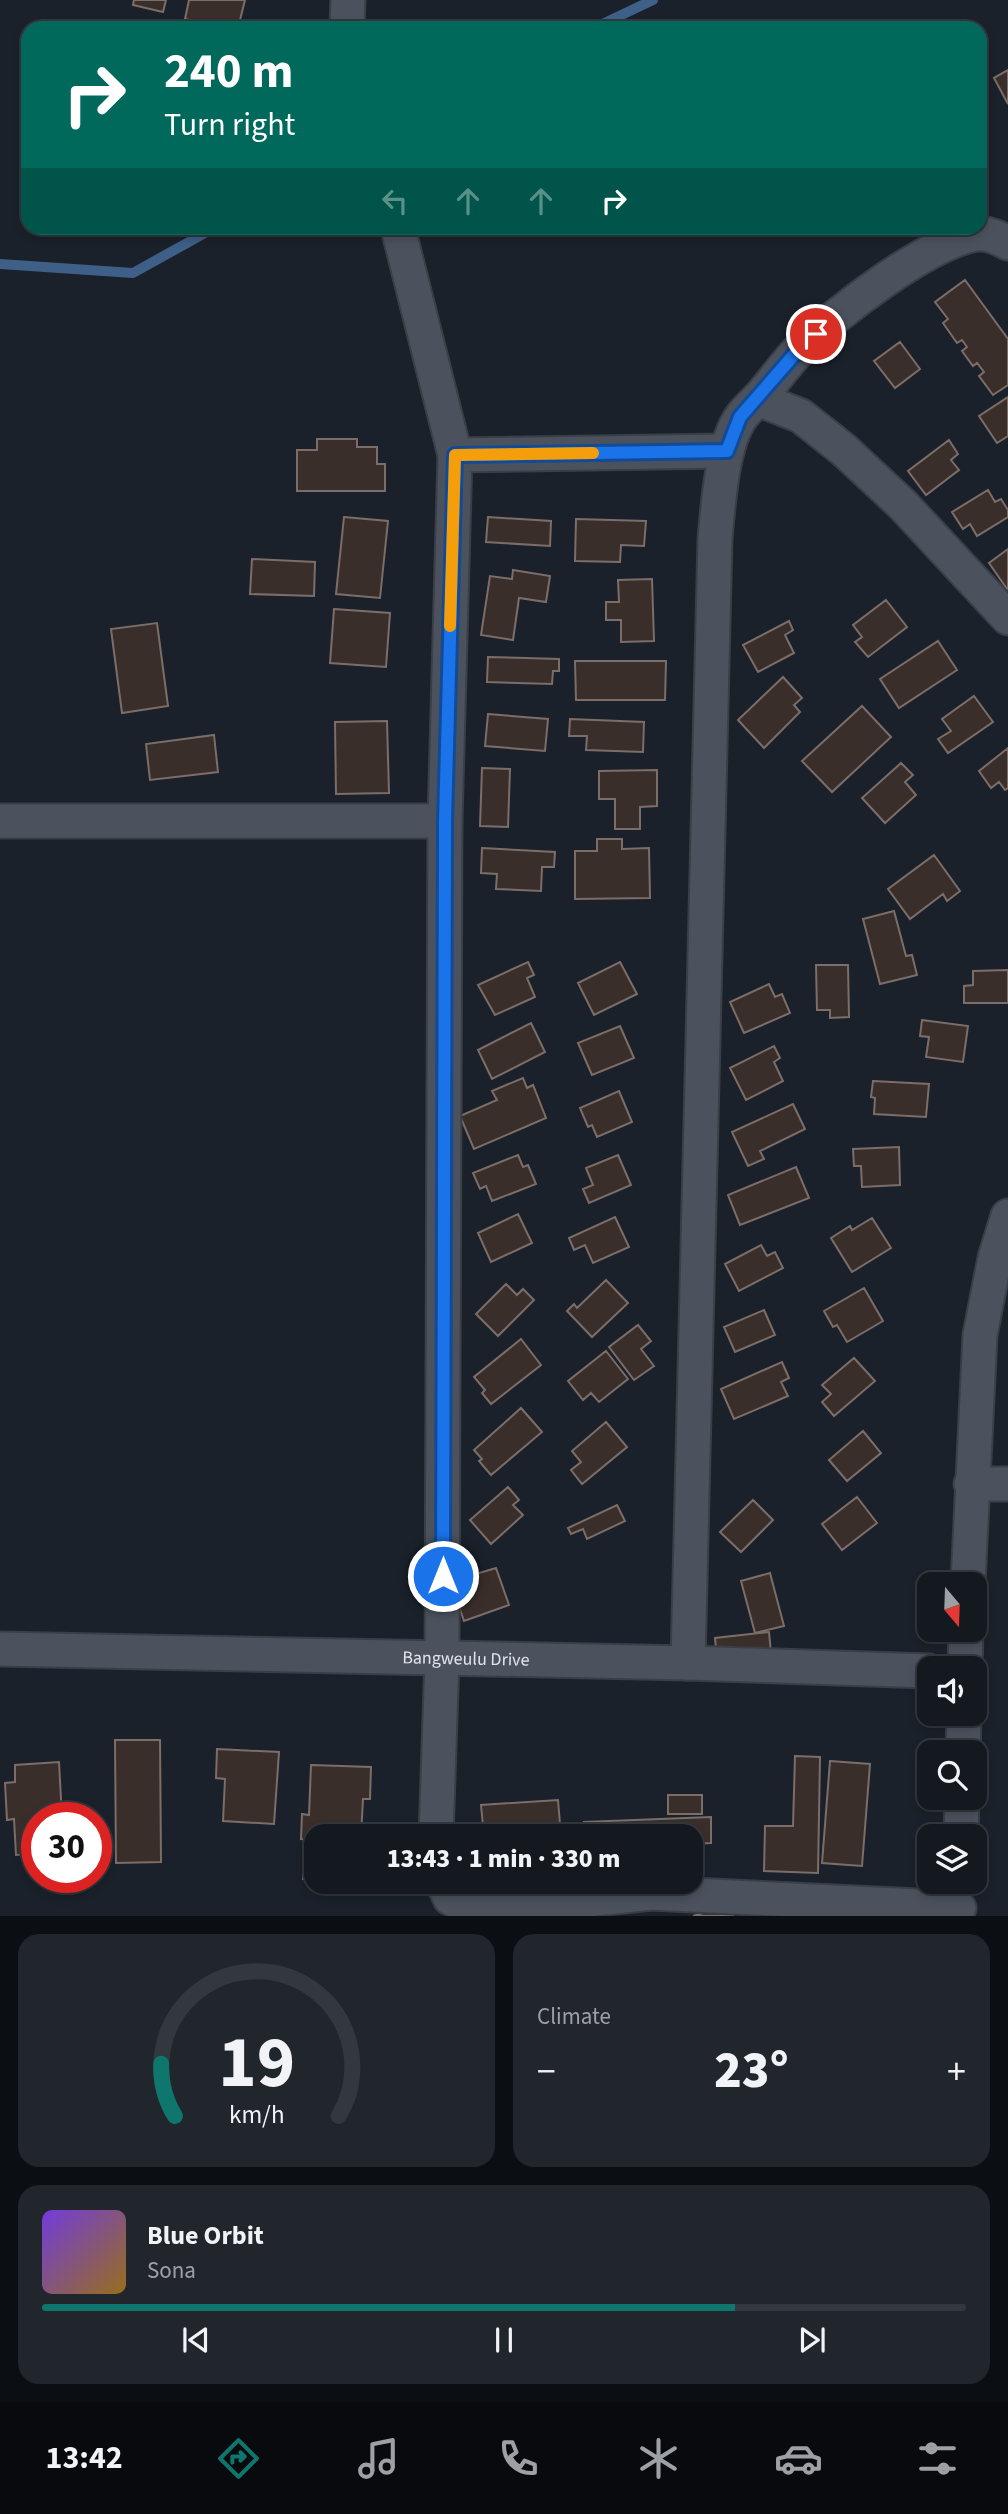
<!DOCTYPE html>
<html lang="en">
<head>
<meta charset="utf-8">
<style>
  body { margin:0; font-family:"Source Sans 3",sans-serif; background:#21262d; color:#f1f3f6; height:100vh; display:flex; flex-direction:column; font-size:26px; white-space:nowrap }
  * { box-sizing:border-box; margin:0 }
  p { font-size:23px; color:#9da0a5 }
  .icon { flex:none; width:38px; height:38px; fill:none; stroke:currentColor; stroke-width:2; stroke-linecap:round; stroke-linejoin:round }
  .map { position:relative; height:1916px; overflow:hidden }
  .side { display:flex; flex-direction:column; gap:18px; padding:18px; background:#0b0e12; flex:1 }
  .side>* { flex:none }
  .guide { position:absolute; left:21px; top:21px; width:966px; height:214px; border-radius:21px; box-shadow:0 4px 10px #0003,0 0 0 2px #33383e; background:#00695c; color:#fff; overflow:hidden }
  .needle { width:46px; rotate:161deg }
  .fabs { position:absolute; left:917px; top:1572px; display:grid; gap:14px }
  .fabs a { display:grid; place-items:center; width:70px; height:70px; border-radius:14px; background:#141920; box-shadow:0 4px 10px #0003,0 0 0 2px #33383e; font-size:35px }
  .speed { position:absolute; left:21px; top:1802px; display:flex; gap:14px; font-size:35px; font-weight:700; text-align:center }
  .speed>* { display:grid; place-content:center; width:91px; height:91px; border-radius:50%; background:#141920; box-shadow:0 4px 10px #0003,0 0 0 2px #33383e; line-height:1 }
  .speed .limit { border:10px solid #d22; background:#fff; color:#111 }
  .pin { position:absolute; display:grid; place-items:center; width:60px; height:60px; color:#fff; margin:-30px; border:4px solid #fff; border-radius:50%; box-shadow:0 2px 7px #0007 }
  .me { position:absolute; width:77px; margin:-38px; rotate:0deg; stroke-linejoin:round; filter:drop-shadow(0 0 5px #0008) }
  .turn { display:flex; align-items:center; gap:24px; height:147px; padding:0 28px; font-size:32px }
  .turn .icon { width:91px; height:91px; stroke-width:2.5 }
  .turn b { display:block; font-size:49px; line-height:60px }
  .lanes { display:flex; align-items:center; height:66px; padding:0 28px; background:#0003; justify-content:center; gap:35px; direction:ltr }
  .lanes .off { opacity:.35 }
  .big { font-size:52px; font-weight:800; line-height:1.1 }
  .side .tile { flex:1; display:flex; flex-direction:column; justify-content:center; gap:10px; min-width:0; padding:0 24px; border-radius:21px; background:#21262d }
  .side .dial { align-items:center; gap:0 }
  .dial svg { height:182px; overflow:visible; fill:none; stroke:#33383e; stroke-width:7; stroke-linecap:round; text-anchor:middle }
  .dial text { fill:#f1f3f6; stroke:none }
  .song { display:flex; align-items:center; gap:21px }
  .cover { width:84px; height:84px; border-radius:10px; background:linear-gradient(135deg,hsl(260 70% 55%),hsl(40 70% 35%)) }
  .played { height:7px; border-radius:4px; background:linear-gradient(90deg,#0f766e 75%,#33383e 75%) }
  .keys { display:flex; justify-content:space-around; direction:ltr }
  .heat { display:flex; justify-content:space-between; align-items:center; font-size:38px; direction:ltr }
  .side .tiles { flex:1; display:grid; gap:18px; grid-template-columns:1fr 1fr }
  .tile:last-child { grid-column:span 2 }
  .trip { position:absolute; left:304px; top:1824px; width:399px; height:70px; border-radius:21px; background:#141920; box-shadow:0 4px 10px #0003,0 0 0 2px #33383e; font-weight:800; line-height:70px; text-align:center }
  .tabs { display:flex; height:112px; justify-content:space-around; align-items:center; background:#080a0d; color:#9da0a5 }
  .tabs .icon { width:49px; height:49px }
  .tabs .on { color:#0f766e }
  .tabs b { font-size:32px; color:#f1f3f6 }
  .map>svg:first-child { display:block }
</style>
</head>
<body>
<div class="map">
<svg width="1008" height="1916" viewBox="0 0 1008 1916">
  <rect width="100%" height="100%" fill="#1b212a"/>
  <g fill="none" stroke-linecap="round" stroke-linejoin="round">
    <!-- stream -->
    <path stroke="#3e5f87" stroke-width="10" d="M 594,28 L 653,0
      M 0,264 L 133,273 L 214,228"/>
  </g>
  <!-- building -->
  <path fill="#3a2e2a" stroke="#7b6d68" stroke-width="2" d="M 134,0 L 166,0 L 163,12 L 133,5 Z
    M 189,0 L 245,0 L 238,28 L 226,28 L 185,19 Z
    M 1008,70 L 1008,104 L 994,78 Z
    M 965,280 L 1008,339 L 1008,385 L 993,395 L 979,376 L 984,372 L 977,363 L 973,366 L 962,351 L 967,347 L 962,340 L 957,343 L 943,323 L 948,319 L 935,302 Z
    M 900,342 L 920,369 L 895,388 L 874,361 Z
    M 1008,397 L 1008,436 L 997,443 L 979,416 Z
    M 317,439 L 357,439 L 357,447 L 377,447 L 377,464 L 385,464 L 385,491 L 297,491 L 297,450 L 317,450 Z
    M 949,440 L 958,454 L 951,460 L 959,470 L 926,495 L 908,471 Z
    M 988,490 L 995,502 L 1001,499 L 1008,510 L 1008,517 L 977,536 L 970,524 L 963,529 L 952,512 Z
    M 344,517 L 388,521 L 380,598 L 336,594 Z
    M 488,517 L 551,521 L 550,546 L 486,542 Z
    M 576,519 L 646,521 L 644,546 L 621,545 L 620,562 L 575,561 Z
    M 1008,549 L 1008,588 L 1007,589 L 989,563 Z
    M 252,559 L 315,562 L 314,596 L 250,594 Z
    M 513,570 L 550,576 L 546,602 L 519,598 L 513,640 L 481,635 L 490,576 L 512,579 Z
    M 652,579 L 654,641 L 621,642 L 621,620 L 606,620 L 606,602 L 619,602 L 618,580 Z
    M 886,600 L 907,627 L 868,657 L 855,642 L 862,637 L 853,625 Z
    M 334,609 L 390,613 L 386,667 L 330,663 Z
    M 789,621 L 793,630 L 785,635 L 794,653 L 758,672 L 743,645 Z
    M 157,623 L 168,706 L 122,713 L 111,629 Z
    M 938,641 L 957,670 L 899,708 L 880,679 Z
    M 488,657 L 559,659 L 559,671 L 553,671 L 552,684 L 487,682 Z
    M 575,661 L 666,661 L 665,700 L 576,700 Z
    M 783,677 L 802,698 L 794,705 L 800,712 L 764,748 L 738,720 Z
    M 974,696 L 993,722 L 948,753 L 938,739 L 951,731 L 942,719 Z
    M 862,706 L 891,737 L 832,792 L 802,761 Z
    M 488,714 L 548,719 L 545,751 L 485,746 Z
    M 570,719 L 644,722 L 643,752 L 586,750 L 587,736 L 569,736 Z
    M 387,721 L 389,793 L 336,794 L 335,722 Z
    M 214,735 L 218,772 L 150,780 L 146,744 Z
    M 1008,748 L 1008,788 L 1005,790 L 999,782 L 991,788 L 979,771 Z
    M 901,763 L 913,775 L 905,782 L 916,795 L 885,823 L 862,798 Z
    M 482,768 L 510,769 L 508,827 L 480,826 Z
    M 657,770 L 657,806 L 640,807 L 640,829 L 615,829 L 615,799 L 599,799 L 599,771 Z
    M 597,839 L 622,839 L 622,849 L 649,848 L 650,898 L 575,899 L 575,851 L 597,851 Z
    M 482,848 L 555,852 L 554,867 L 542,867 L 541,891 L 496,889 L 497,874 L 481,873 Z
    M 934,855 L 960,891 L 947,901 L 943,894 L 910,919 L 888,889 Z
    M 894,911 L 906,956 L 912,955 L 917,975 L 880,984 L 863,919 Z
    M 528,962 L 534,975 L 527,978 L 535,997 L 495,1015 L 478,985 Z
    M 620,962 L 637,994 L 594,1015 L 578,983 Z
    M 816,965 L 848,965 L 849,1017 L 830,1018 L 830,1010 L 817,1010 Z
    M 1008,970 L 1008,1003 L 964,1003 L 964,986 L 973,985 L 973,971 Z
    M 769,984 L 775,997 L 782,994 L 790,1013 L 744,1033 L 730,1002 Z
    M 922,1020 L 968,1026 L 963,1062 L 926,1057 L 929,1037 L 920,1036 Z
    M 531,1023 L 545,1052 L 492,1079 L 478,1050 Z
    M 620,1026 L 634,1058 L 592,1075 L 578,1043 Z
    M 774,1046 L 780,1058 L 774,1062 L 783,1081 L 746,1100 L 730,1068 Z
    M 523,1078 L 527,1088 L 533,1085 L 546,1118 L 474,1149 L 460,1116 L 497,1100 L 492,1091 Z
    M 873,1081 L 929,1084 L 926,1117 L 874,1114 L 875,1098 L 871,1097 Z
    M 619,1091 L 632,1122 L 597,1137 L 592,1125 L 588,1127 L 580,1108 Z
    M 793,1104 L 805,1129 L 760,1151 L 764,1159 L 748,1166 L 732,1132 Z
    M 899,1147 L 900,1185 L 862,1187 L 861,1166 L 854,1166 L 853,1149 Z
    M 518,1155 L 523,1167 L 528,1165 L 536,1184 L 492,1201 L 486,1186 L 480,1189 L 473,1173 Z
    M 618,1155 L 631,1185 L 589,1203 L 583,1189 L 593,1185 L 586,1168 Z
    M 796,1167 L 809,1198 L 740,1225 L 728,1195 Z
    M 518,1214 L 532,1243 L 491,1262 L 478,1233 Z
    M 615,1217 L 629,1247 L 593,1263 L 585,1245 L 574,1250 L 569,1238 Z
    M 872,1218 L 891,1248 L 852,1272 L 831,1238 L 850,1226 L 852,1230 Z
    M 761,1245 L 767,1256 L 775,1252 L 783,1268 L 739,1291 L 725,1264 Z
    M 606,1280 L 628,1303 L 592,1337 L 567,1311 L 574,1304 L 577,1308 Z
    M 506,1284 L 517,1295 L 523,1289 L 534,1300 L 498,1336 L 476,1314 Z
    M 864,1288 L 883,1321 L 847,1342 L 837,1325 L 833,1327 L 824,1311 Z
    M 764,1310 L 775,1335 L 735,1352 L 724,1327 Z
    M 638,1325 L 651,1341 L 641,1349 L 654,1366 L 634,1380 L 609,1347 Z
    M 521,1339 L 541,1365 L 491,1404 L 482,1393 L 485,1390 L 474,1377 Z
    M 606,1351 L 628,1379 L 599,1402 L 591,1393 L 583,1400 L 568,1381 Z
    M 854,1358 L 875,1381 L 834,1416 L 822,1402 L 831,1394 L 822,1385 Z
    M 782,1362 L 789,1378 L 781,1382 L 788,1396 L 734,1419 L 721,1389 Z
    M 521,1408 L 542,1432 L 491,1475 L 479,1461 L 482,1459 L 474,1450 Z
    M 606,1422 L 627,1447 L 582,1484 L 571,1470 L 581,1462 L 572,1451 Z
    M 863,1431 L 881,1453 L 847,1481 L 829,1460 Z
    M 508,1487 L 519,1500 L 513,1505 L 523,1515 L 491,1544 L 470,1520 Z
    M 857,1497 L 877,1523 L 842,1550 L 822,1524 Z
    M 753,1500 L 773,1520 L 741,1552 L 720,1532 Z
    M 617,1505 L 625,1521 L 587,1539 L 583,1529 L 571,1534 L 568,1528 Z
    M 473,1566 L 476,1574 L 496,1568 L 509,1605 L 464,1621 L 448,1574 Z
    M 770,1573 L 784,1626 L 755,1633 L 741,1581 Z
    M 769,1632 L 771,1653 L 717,1659 L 715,1638 Z
    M 115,1740 L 160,1740 L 161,1862 L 116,1863 Z
    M 217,1749 L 279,1752 L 274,1824 L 223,1821 L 225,1779 L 216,1778 Z
    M 795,1756 L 820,1757 L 818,1873 L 764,1871 L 765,1826 L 793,1826 Z
    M 830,1761 L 870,1764 L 862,1866 L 822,1863 Z
    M 59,1762 L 62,1818 L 37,1818 L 37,1853 L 16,1855 L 14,1819 L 7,1820 L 5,1783 L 15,1782 L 15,1765 Z
    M 311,1765 L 371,1767 L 370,1799 L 363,1799 L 361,1836 L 317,1836 L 317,1858 L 310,1858 L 310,1840 L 301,1839 L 302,1814 L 309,1815 Z
    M 668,1795 L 702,1795 L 702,1814 L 668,1814 Z
    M 558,1800 L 561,1836 L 484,1836 L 481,1805 Z
    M 711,1817 L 711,1843 L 691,1844 L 691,1836 L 585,1836 L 584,1822 Z
    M 303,1861 L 317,1861 L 317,1879 L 303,1879 Z
    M 730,1905 L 733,1916 L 693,1916 Z"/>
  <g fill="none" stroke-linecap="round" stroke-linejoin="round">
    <!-- minor casing -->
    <g stroke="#3a3e46" stroke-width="37">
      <g id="minor">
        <path d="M 347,28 L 348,0"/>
        <path d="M 398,228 L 455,455"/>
        <path d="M 758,399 L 801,416 L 844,450 L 903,505 L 1008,618"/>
        <path d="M 0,821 L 445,821"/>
        <path d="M 971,1484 L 1008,1484"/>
        <path d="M 968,1584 L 980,1335 L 995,1258 L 1008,1216"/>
        <path id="s1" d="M 0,1649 L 688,1663 L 929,1671"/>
        <path d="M 688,1663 L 715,539 C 718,506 722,442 742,416 C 747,409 754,403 760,397 C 774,381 786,363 801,348 C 835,313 931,240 978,234 C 989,233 999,238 1008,243"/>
        <path d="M 965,1668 L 966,1629"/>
        <path d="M 963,1752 L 964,1713"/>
        <path d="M 436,1836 L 442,1659 L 445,821 L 455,455 L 727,451"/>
        <path d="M 961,1836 L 962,1797"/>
        <path d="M 442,1881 L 450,1898 L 478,1912 L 651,1893 L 959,1908"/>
      </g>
    </g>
    <!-- minor -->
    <use href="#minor" stroke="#4c525d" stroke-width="33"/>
  </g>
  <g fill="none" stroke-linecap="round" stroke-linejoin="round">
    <!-- route casing -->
    <g stroke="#114b97" stroke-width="18">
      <path id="route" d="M 443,1576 L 445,821 L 455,455 L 727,451 L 740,417 L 800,348 L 816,334"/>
    </g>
    <!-- route -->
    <use href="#route" stroke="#1a73e8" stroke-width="12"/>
    <!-- slow -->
    <path stroke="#f59e0b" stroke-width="12" d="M 450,626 L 455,455 L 593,453"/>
  </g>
  <g text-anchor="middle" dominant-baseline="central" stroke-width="5" stroke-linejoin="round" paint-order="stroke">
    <!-- street labels -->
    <g font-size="18" fill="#e0e4ea" stroke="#1b212a">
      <text stroke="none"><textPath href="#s1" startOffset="466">Bangweulu Drive</textPath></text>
    </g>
  </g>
</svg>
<div class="fabs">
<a><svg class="needle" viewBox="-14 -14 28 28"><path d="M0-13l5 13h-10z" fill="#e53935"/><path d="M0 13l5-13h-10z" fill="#9da0a5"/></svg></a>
<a><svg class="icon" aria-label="sound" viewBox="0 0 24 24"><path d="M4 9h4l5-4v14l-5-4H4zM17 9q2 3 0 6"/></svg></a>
<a><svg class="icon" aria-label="search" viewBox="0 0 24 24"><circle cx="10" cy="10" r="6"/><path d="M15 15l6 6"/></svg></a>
<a><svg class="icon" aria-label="layers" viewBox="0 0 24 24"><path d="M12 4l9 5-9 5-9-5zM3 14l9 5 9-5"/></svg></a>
</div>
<div class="speed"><div class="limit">30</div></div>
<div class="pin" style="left:816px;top:334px;background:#d93025"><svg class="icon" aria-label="arrive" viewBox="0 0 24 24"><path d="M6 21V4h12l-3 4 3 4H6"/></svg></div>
<svg class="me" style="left:443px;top:1576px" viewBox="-20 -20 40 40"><circle r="17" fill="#1a73e8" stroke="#fff" stroke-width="3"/><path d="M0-11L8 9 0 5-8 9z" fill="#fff"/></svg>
<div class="trip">13:43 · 1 min · 330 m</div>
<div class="guide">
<div class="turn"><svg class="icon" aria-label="right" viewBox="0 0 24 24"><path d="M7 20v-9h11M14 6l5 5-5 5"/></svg><div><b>240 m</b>Turn right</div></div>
<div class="lanes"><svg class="icon off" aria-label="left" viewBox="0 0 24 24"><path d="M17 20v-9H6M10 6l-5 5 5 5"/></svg><svg class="icon off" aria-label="ahead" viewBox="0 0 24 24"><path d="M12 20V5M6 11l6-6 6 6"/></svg><svg class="icon off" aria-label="ahead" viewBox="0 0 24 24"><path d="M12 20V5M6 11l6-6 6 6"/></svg><svg class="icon" aria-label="right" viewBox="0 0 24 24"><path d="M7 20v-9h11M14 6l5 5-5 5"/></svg></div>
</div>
</div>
<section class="side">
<div class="tiles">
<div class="tile dial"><svg viewBox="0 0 100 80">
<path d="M14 69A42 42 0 1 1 86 69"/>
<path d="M14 69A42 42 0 0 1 8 46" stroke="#0f766e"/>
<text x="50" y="56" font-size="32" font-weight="700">19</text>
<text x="50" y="72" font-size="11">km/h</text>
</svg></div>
<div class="tile"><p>Climate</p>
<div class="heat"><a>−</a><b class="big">23°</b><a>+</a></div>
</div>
<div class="tile">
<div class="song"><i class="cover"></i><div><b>Blue Orbit</b><p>Sona</p></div></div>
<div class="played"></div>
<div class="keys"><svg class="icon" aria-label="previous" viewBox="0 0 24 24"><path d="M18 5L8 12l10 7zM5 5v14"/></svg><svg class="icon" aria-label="pause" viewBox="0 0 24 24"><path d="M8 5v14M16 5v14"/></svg><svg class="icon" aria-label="next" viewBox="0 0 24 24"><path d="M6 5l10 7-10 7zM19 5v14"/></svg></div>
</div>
</div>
</section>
<nav class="tabs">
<b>13:42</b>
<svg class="icon on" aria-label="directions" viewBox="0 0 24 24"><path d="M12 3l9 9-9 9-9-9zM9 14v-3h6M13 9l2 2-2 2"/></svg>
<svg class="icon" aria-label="music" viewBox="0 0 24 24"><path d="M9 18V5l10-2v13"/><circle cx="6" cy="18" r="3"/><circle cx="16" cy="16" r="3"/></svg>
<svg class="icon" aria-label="phone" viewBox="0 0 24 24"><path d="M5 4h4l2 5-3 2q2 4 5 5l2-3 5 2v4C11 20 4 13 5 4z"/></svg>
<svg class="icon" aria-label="climate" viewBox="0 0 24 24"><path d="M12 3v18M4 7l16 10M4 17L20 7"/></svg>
<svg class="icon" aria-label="car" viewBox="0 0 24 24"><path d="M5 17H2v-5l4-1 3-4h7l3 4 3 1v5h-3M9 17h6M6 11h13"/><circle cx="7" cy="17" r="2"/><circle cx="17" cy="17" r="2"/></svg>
<svg class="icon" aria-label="filters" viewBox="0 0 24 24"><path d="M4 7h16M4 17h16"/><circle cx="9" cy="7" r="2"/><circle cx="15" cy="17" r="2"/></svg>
</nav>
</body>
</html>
